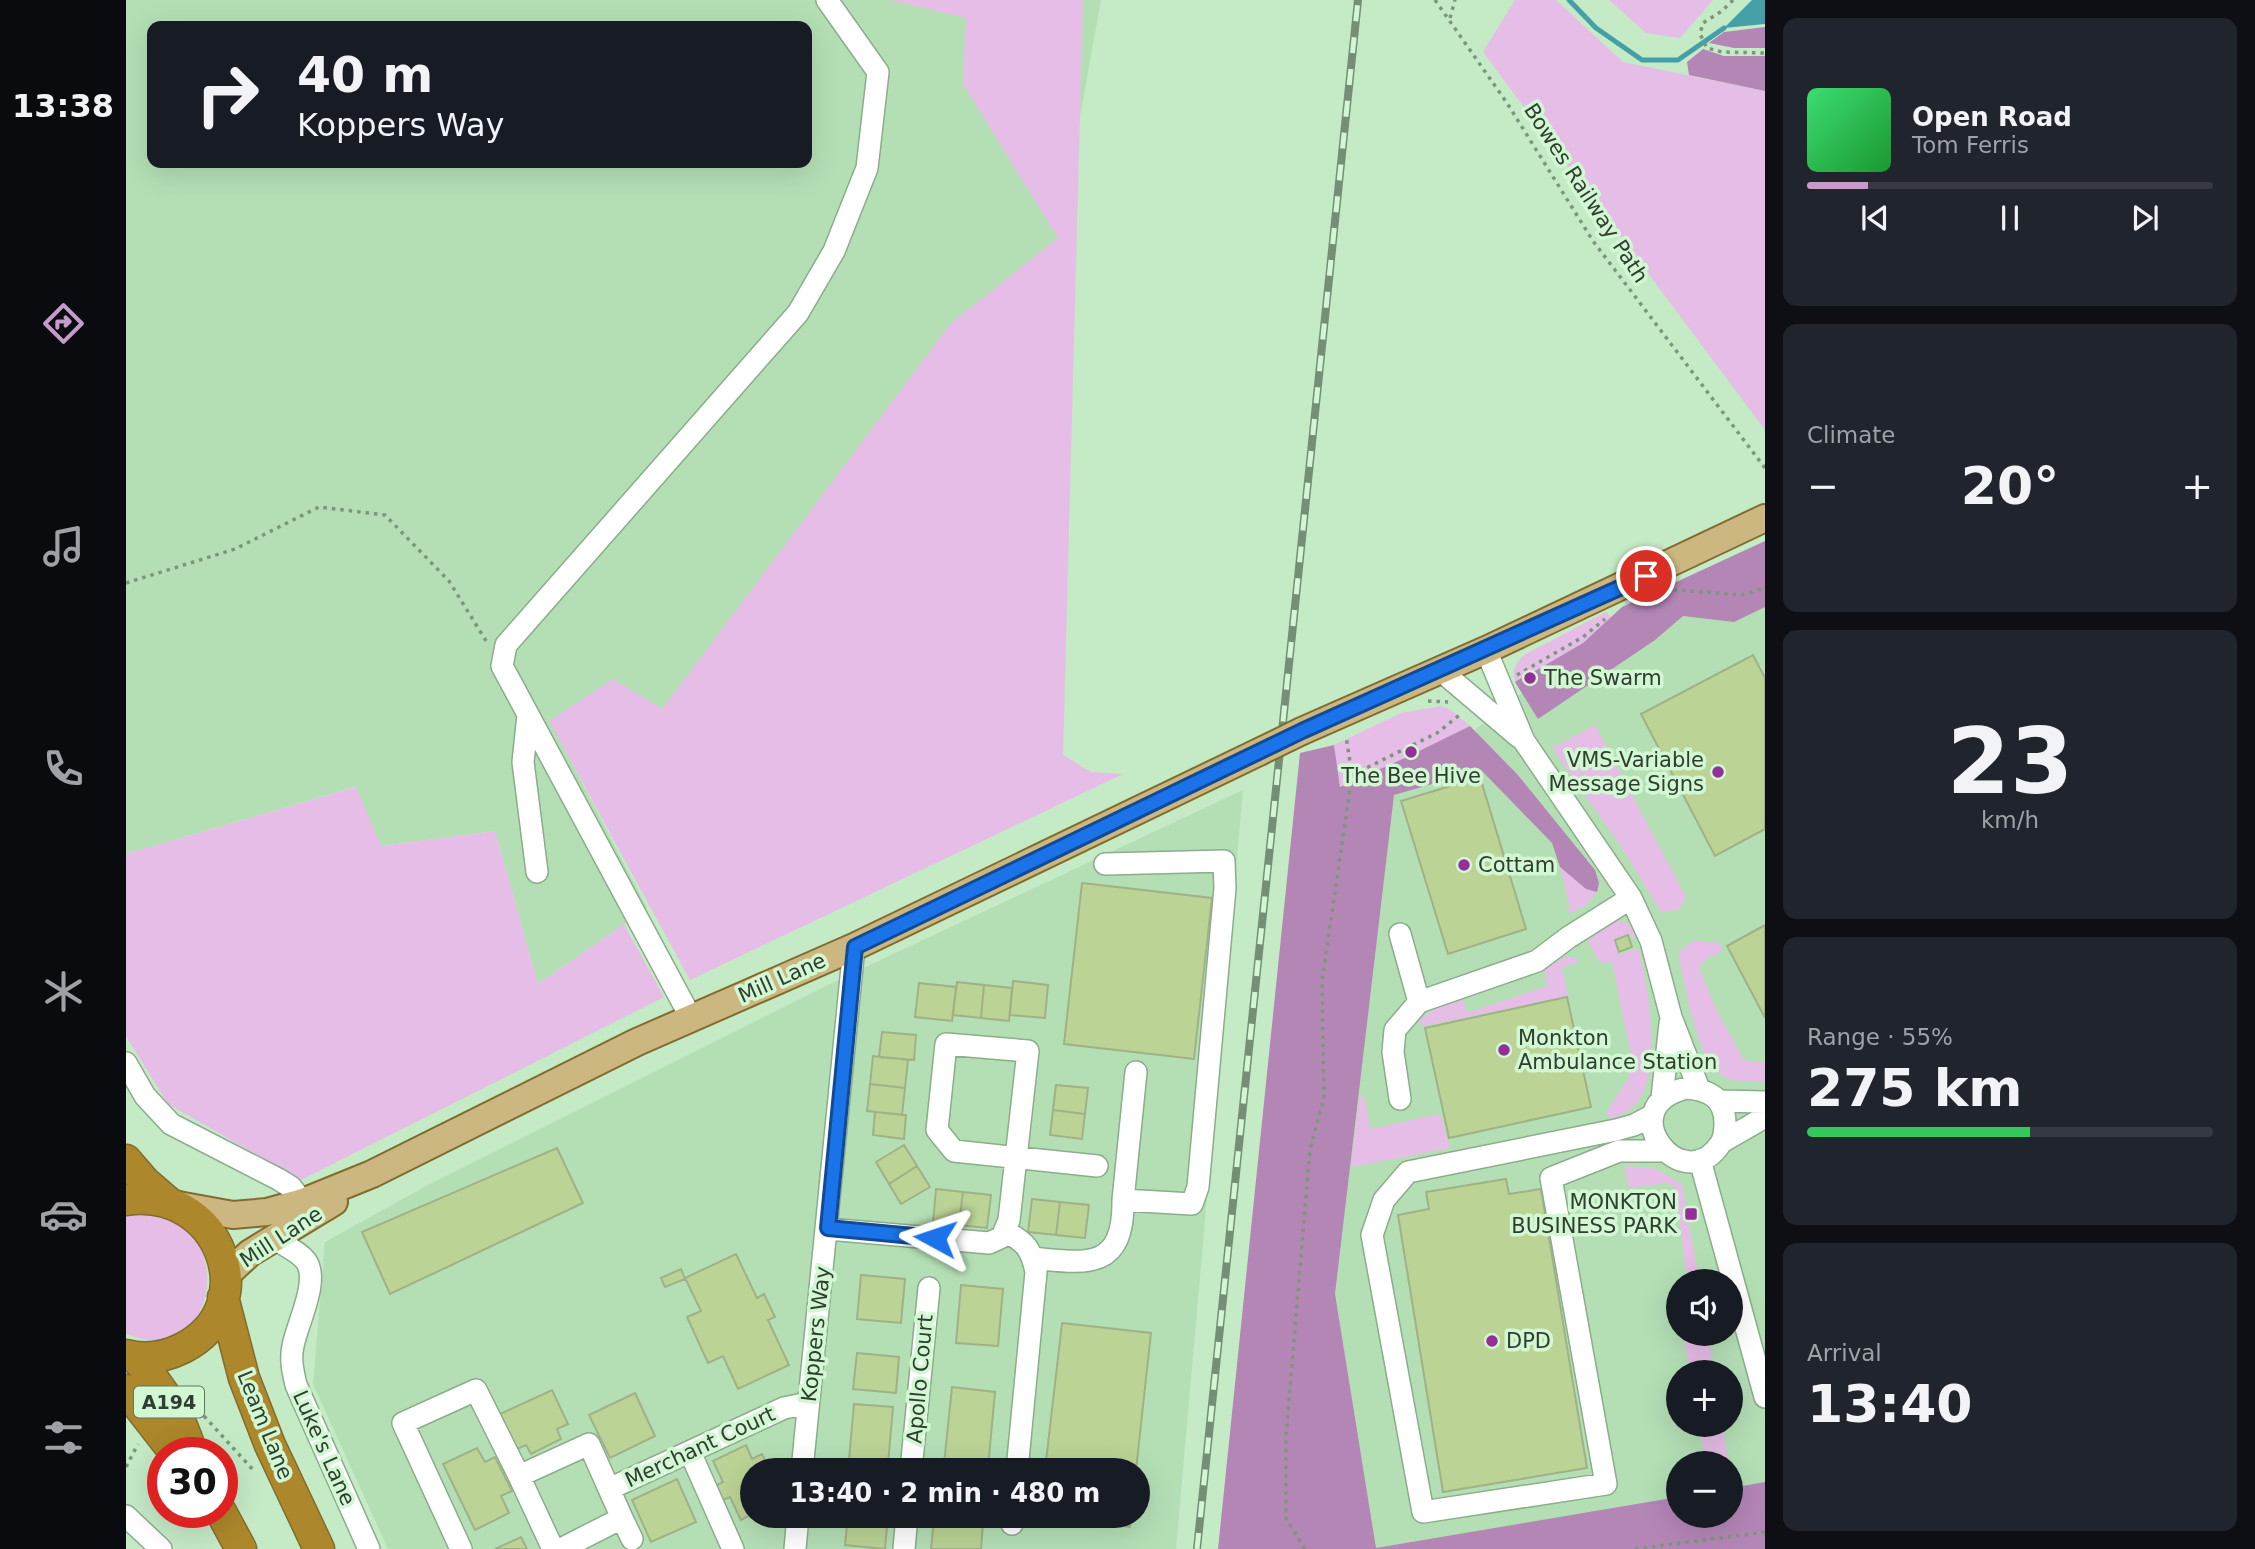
<!DOCTYPE html>
<html lang="en">
<head>
<meta charset="utf-8">
<style>
  body { margin:0; font-family:"DejaVu Sans",sans-serif; background:#20242c; color:#f1f3f6; height:100vh; display:flex; flex-direction:column; font-size:26px; white-space:nowrap }
  * { box-sizing:border-box; margin:0 }
  p { font-size:23px; color:#9ea1a6 }
  .icon { flex:none; width:38px; height:38px; fill:none; stroke:currentColor; stroke-width:2; stroke-linecap:round; stroke-linejoin:round }
  .map { position:relative; flex:1; overflow:hidden }
  .side { display:flex; flex-direction:column; gap:18px; padding:18px; background:#0d0f14; width:490px }
  .side>* { flex:none }
  .hud { position:absolute; left:21px; top:21px; width:665px; height:147px; border-radius:14px; box-shadow:0 7px 28px #0002; background:#171b24; color:#f1f3f6; overflow:hidden }
  .tools { position:absolute; left:1540px; top:1269px; display:grid; gap:14px }
  .tools a { display:grid; place-items:center; width:77px; height:77px; border-radius:50%; background:#171b24; box-shadow:0 7px 28px #0002; font-size:35px }
  .speed { position:absolute; left:21px; top:1437px; display:flex; gap:14px; font-size:35px; font-weight:700; text-align:center }
  .speed>* { display:grid; place-content:center; width:91px; height:91px; border-radius:50%; background:#171b24; box-shadow:0 7px 28px #0002; line-height:1 }
  .speed .limit { border:10px solid #d22; background:#fff; color:#111 }
  .pin { position:absolute; display:grid; place-items:center; width:60px; height:60px; color:#fff; margin:-30px; border:4px solid #fff; border-radius:50%; box-shadow:0 2px 7px #0007 }
  .me { position:absolute; width:77px; margin:-38px; rotate:275deg; stroke-linejoin:round; filter:drop-shadow(0 0 5px #0008) }
  .turn { display:flex; align-items:center; gap:24px; height:147px; padding:0 35px; font-size:32px }
  .turn .icon { width:91px; height:91px; stroke-width:2.5 }
  .turn b { display:block; font-size:49px; line-height:60px }
  .big { font-size:52px; font-weight:800; line-height:1.1 }
  .side .tile { flex:1; display:flex; flex-direction:column; justify-content:center; gap:10px; min-width:0; padding:0 24px; border-radius:14px; background:#20242c }
  .side .dial { align-items:center; gap:0 }
  .dial b { font-size:91px; line-height:1 }
  .song { display:flex; align-items:center; gap:21px }
  .cover { width:84px; height:84px; border-radius:10px; background:linear-gradient(135deg,hsl(140 70% 55%),hsl(130 70% 35%)) }
  .played { height:7px; border-radius:4px; background:linear-gradient(90deg,#c69bcc 15%,#363941 15%) }
  .keys { display:flex; justify-content:space-around; direction:ltr }
  .heat { display:flex; justify-content:space-between; align-items:center; font-size:38px; direction:ltr }
  .charge { height:10px; border-radius:5px; background:linear-gradient(90deg,#34c759 55%,#363941 0) }
  .trip { position:absolute; left:614px; top:1458px; width:410px; height:70px; border-radius:35px; background:#171b24; box-shadow:0 7px 28px #0002; font-weight:800; line-height:70px; text-align:center }
  main { display:flex; flex:1; min-height:0 }
  .menu { display:flex; flex-direction:column; width:126px; justify-content:space-around; align-items:center; background:#090b0e; color:#9ea1a6 }
  .menu .icon { width:49px; height:49px }
  .menu .on { color:#c69bcc }
  .menu b { font-size:32px; color:#f1f3f6 }
  .map>svg:first-child { display:block }
</style>
</head>
<body>
<main>
<nav class="menu">
<b>13:38</b>
<svg class="icon on" aria-label="directions" viewBox="0 0 24 24"><path d="M12 3l9 9-9 9-9-9zM9 14v-3h6M13 9l2 2-2 2"/></svg>
<svg class="icon" aria-label="music" viewBox="0 0 24 24"><path d="M9 18V5l10-2v13"/><circle cx="6" cy="18" r="3"/><circle cx="16" cy="16" r="3"/></svg>
<svg class="icon" aria-label="phone" viewBox="0 0 24 24"><path d="M5 4h4l2 5-3 2q2 4 5 5l2-3 5 2v4C11 20 4 13 5 4z"/></svg>
<svg class="icon" aria-label="climate" viewBox="0 0 24 24"><path d="M12 3v18M4 7l16 10M4 17L20 7"/></svg>
<svg class="icon" aria-label="car" viewBox="0 0 24 24"><path d="M5 17H2v-5l4-1 3-4h7l3 4 3 1v5h-3M9 17h6M6 11h13"/><circle cx="7" cy="17" r="2"/><circle cx="17" cy="17" r="2"/></svg>
<svg class="icon" aria-label="filters" viewBox="0 0 24 24"><path d="M4 7h16M4 17h16"/><circle cx="9" cy="7" r="2"/><circle cx="15" cy="17" r="2"/></svg>
</nav>
<div class="map">
<svg width="1639" height="1549" viewBox="0 0 1639 1549">
  <rect width="100%" height="100%" fill="#c5eac6"/>
  <!-- built -->
  <path fill="#b4dfb5" fill-rule="evenodd" d="M 0,0 L 975,0 L 932,238 L 536,709 L 424,721 L 521,908 L 412,984 L 369,831 L 255,846 L 229,787 L 0,854 ZM 26,26 L 681,26 L 681,163 L 26,163 Z
    M 1639,599 L 1639,1522 L 1460,1549 L 1186,1549 L 1228,790 L 1314,751 L 1350,729 L 1401,689 L 1498,627 ZM 1552,1281 L 1605,1281 L 1605,1334 L 1552,1334 ZM 1552,1372 L 1605,1372 L 1605,1424 L 1552,1424 ZM 1552,1463 L 1605,1463 L 1605,1516 L 1552,1516 Z
    M 1117,790 L 1050,1549 L 262,1549 L 187,1384 L 199,1242 L 300,1186 L 714,979 ZM 626,1470 L 1012,1470 L 1012,1516 L 626,1516 Z"/>
  <!-- green -->
  <path fill="#e5bde6" d="M 765,0 L 957,0 L 937,755 L 965,772 L 997,774 L 564,980 L 423,721 L 487,679 L 536,709 L 825,323 L 932,238 L 837,84 L 840,18 Z
    M 1389,0 L 1430,0 L 1497,62 L 1639,91 L 1639,430 L 1357,52 Z
    M 1483,0 L 1587,0 L 1554,38 L 1520,33 Z
    M 1480,612 L 1485,618 L 1457,643 L 1409,671 L 1407,681 L 1397,677 L 1389,682 C 1386,669 1389,664 1398,655 Z
    M 1315,706 L 1325,710 L 1344,726 L 1291,752 L 1287,758 L 1283,756 L 1213,787 L 1208,745 L 1275,713 Z
    M 1469,725 L 1560,897 L 1553,910 L 1535,912 L 1492,842 L 1426,748 Z
    M 230,787 L 255,846 L 369,831 L 412,984 L 498,924 L 538,997 L 175,1180 L 42,1104 L 0,1036 L 0,854 Z
    M 1434,867 L 1460,889 L 1471,892 L 1461,904 L 1446,913 L 1440,911 L 1444,907 Z
    M 1488,920 L 1500,922 L 1512,935 L 1506,938 L 1503,934 L 1487,939 L 1493,955 L 1513,948 C 1521,985 1540,1081 1505,1108 C 1500,1113 1492,1116 1486,1119 L 1480,1113 L 1503,1078 L 1505,1054 L 1486,962 L 1474,963 L 1462,941 L 1473,930 Z
    M 1567,941 L 1593,943 L 1597,951 L 1580,959 L 1573,968 L 1591,1011 L 1618,1060 L 1639,1063 L 1639,1082 C 1628,1082 1611,1082 1600,1078 C 1571,1065 1561,992 1554,963 L 1553,952 Z
    M 1439,957 L 1449,957 L 1453,962 L 1436,967 L 1442,996 L 1298,1026 L 1292,1020 L 1310,1008 L 1337,1000 L 1341,1013 L 1421,986 L 1418,970 Z
    M 1234,1095 L 1238,1097 L 1244,1129 L 1314,1114 L 1324,1148 L 1225,1167 Z
    M 1499,1166 L 1530,1169 L 1556,1184 L 1573,1281 L 1561,1281 L 1550,1189 L 1543,1183 L 1502,1188 Z
    M 0,1212 C 15,1212 34,1212 48,1220 C 94,1243 92,1322 43,1339 C 29,1344 13,1338 0,1334 Z
    M 1557,1334 L 1582,1334 L 1588,1372 L 1564,1372 Z
    M 1573,1425 L 1596,1425 L 1603,1463 L 1580,1463 Z"/>
  <!-- forest -->
  <path fill="#b486b6" d="M 1639,27 L 1639,48 L 1608,48 L 1583,43 L 1598,32 Z
    M 1577,49 L 1598,56 L 1639,56 L 1639,91 L 1563,75 L 1561,62 Z
    M 1639,541 L 1639,607 L 1608,622 L 1557,616 L 1529,640 L 1412,719 L 1389,682 L 1397,677 L 1407,681 L 1409,671 L 1457,643 L 1496,607 Z
    M 1344,726 L 1391,774 L 1469,870 L 1473,883 L 1471,892 L 1460,889 L 1434,867 L 1426,843 L 1355,770 L 1268,795 L 1209,1294 L 1250,1548 L 1552,1497 L 1552,1516 L 1605,1516 L 1605,1488 L 1639,1482 L 1639,1549 L 1092,1549 L 1174,753 L 1208,745 L 1214,787 L 1283,756 L 1287,758 L 1291,752 Z"/>
  <!-- water -->
  <path fill="#459fa9" d="M 1626,0 L 1639,0 L 1639,24 L 1598,28 Z"/>
  <g fill="none" stroke-linecap="round" stroke-linejoin="round">
    <!-- stream -->
    <path stroke="#459fa9" stroke-width="5" d="M 1443,0 L 1470,28 L 1516,60 L 1552,60 L 1598,28"/>
  </g>
  <!-- building -->
  <path fill="#bbd395" stroke="#a1b187" stroke-width="2" d="M 1627,655 L 1639,678 L 1639,829 L 1589,856 L 1515,714 Z
    M 1354,777 L 1400,929 L 1322,954 L 1275,801 Z
    M 956,883 L 1086,898 L 1068,1059 L 938,1044 Z
    M 1639,925 L 1639,1018 L 1601,946 Z
    M 1502,935 L 1506,947 L 1493,952 L 1489,940 Z
    M 887,981 L 922,985 L 919,1018 L 884,1015 Z
    M 831,982 L 858,985 L 855,1018 L 827,1015 Z
    M 793,983 L 830,987 L 826,1021 L 789,1017 Z
    M 858,985 L 886,988 L 883,1021 L 855,1018 Z
    M 1441,997 L 1465,1107 L 1323,1138 L 1299,1028 Z
    M 756,1032 L 790,1035 L 788,1060 L 753,1057 Z
    M 747,1056 L 782,1060 L 779,1088 L 744,1084 Z
    M 744,1084 L 779,1088 L 776,1115 L 741,1111 Z
    M 930,1085 L 962,1088 L 959,1114 L 927,1110 Z
    M 927,1110 L 959,1114 L 956,1139 L 924,1135 Z
    M 749,1112 L 780,1115 L 778,1139 L 747,1135 Z
    M 778,1145 L 791,1166 L 763,1184 L 750,1162 Z
    M 431,1148 L 457,1203 L 264,1294 L 236,1232 Z
    M 791,1166 L 804,1187 L 775,1204 L 763,1184 Z
    M 1380,1179 L 1383,1194 L 1415,1189 L 1461,1468 L 1317,1492 L 1272,1215 L 1303,1209 L 1300,1192 Z
    M 810,1189 L 837,1192 L 833,1225 L 807,1222 Z
    M 837,1192 L 865,1195 L 861,1228 L 833,1225 Z
    M 906,1199 L 934,1202 L 930,1235 L 902,1232 Z
    M 934,1202 L 963,1205 L 959,1238 L 930,1235 Z
    M 610,1254 L 631,1298 L 638,1294 L 649,1317 L 642,1320 L 663,1365 L 612,1389 L 597,1356 L 582,1363 L 561,1317 L 575,1311 L 559,1278 Z
    M 555,1269 L 559,1279 L 539,1287 L 535,1278 Z
    M 735,1275 L 779,1279 L 775,1323 L 731,1319 Z
    M 835,1285 L 877,1289 L 872,1346 L 830,1343 Z
    M 936,1323 L 1025,1333 L 1010,1470 L 919,1470 Z
    M 731,1353 L 773,1357 L 770,1393 L 727,1389 Z
    M 826,1387 L 869,1392 L 862,1468 L 818,1464 Z
    M 426,1390 L 442,1424 L 431,1429 L 435,1439 L 405,1454 L 400,1445 L 391,1449 L 374,1414 Z
    M 509,1393 L 529,1436 L 484,1458 L 463,1415 Z
    M 728,1404 L 767,1407 L 762,1464 L 723,1460 Z
    M 620,1445 L 626,1459 L 636,1454 L 644,1470 L 626,1470 L 626,1514 L 615,1520 L 604,1497 L 594,1501 L 587,1487 L 597,1482 L 587,1461 Z
    M 351,1448 L 359,1462 L 369,1457 L 386,1491 L 375,1496 L 383,1513 L 349,1530 L 317,1464 Z
    M 551,1479 L 570,1522 L 525,1542 L 506,1500 Z
    M 722,1516 L 762,1516 L 759,1549 L 719,1545 Z
    M 914,1516 L 1005,1516 L 1004,1527 Z
    M 808,1519 L 857,1524 L 855,1549 L 805,1549 Z
    M 395,1537 L 401,1549 L 369,1549 Z"/>
  <g fill="none" stroke-linecap="round" stroke-linejoin="round">
    <!-- minor casing -->
    <g stroke="#8aad8a" stroke-width="24">
      <path id="minor" d="M 1360,650 L 1398,741 L 1505,898 L 1525,941 L 1545,1017 L 1573,1089
        M 1314,670 L 1393,737
        M 402,715 L 397,762 L 411,872
        M 1274,934 L 1293,1002
        M 565,1018 L 376,666 L 380,645 L 672,313 L 708,251 L 741,168 L 752,72 L 701,0
        M 0,1063 L 19,1096 L 45,1124 L 152,1179 L 165,1187 L 177,1202
        M 1561,1088 C 1584,1090 1598,1098 1599,1122 C 1599,1129 1598,1138 1595,1143 C 1557,1202 1482,1106 1561,1088 Z
        M 1536,1098 L 1544,1023
        M 1274,1099 L 1267,1052 L 1269,1030 L 1293,1002 L 1411,961 L 1443,937 L 1505,898
        M 1594,1101 L 1639,1102
        M 1527,1115 L 1508,1125 L 1490,1130 L 1282,1172 L 1258,1200 L 1246,1235 L 1297,1512 L 1480,1484 L 1425,1178 L 1493,1151 L 1537,1151
        M 1596,1142 L 1639,1117
        M 1574,1160 L 1639,1397
        M 997,1200 L 1010,1072
        M 702,1229 L 863,1243 L 876,1237 L 883,1220 L 902,1051 L 820,1044 L 811,1130 L 828,1151 L 971,1166
        M 879,1231 C 900,1243 905,1248 910,1272 L 891,1470
        M 148,1239 C 158,1245 172,1251 180,1261 C 194,1281 171,1324 167,1346 C 164,1359 167,1372 170,1385 L 243,1549
        M 907,1258 C 961,1264 998,1270 997,1200 L 1066,1204 L 1072,1187 L 1099,888 L 1098,861 L 979,864
        M 564,1452 L 607,1549
        M 676,1470 L 728,947
        M 785,1470 L 803,1288
        M 393,1476 L 427,1549
        M 0,1516 L 35,1549
        M 496,1518 L 506,1539
        M 886,1524 L 886,1516
        M 335,1549 L 277,1423 L 350,1390 L 393,1476 L 463,1444 L 483,1489
        M 435,1549 L 496,1518 L 483,1489 L 658,1408 L 682,1403
        M 669,1549 L 672,1516
        M 778,1549 L 781,1516"/>
    </g>
    <!-- major casing -->
    <g stroke="#806d2d" stroke-width="30">
      <path id="major" d="M 1176,731 L 1360,650 L 1639,518
        M 52,1205 L 107,1215 L 141,1212 L 177,1202 L 246,1174 L 511,1042 L 728,947 L 1133,752
        M 99,1276 L 124,1253 L 208,1202"/>
    </g>
    <!-- highway casing -->
    <g stroke="#806d2d" stroke-width="33">
      <path id="highway" d="M 0,1160 L 19,1182 L 41,1201
        M 0,1200 C 94,1186 139,1306 57,1348 C 39,1357 19,1360 0,1355
        M 97,1297 L 118,1378 L 144,1445 L 193,1549
        M 9,1357 C 34,1385 56,1416 65,1452
        M 0,1390 L 45,1448 L 52,1452
        M 95,1512 L 115,1549"/>
    </g>
    <!-- path -->
    <path stroke="#7c967d" stroke-width="3.5" stroke-dasharray="3.5 5" stroke-linecap="butt" d="M 1309,0 L 1381,103 L 1467,241 L 1639,468
      M 1607,0 L 1596,11 L 1577,23 L 1574,34 L 1581,48 L 1596,52 L 1639,53
      M 1324,18 L 1329,0
      M 0,583 L 109,549 L 193,507 L 259,515 L 323,581 L 362,644
      M 1539,589 L 1615,595 L 1639,588
      M 1391,675 L 1457,637 L 1479,619
      M 1302,701 L 1322,702
      M 1226,775 L 1311,733 L 1336,713
      M 78,1416 L 129,1472
      M 0,1467 L 12,1444
      M 1179,1549 L 1160,1518 L 1160,1435 L 1184,1150 L 1198,1097 L 1196,981 L 1226,775 L 1220,736
      M 1509,1549 L 1639,1532"/>
    <!-- minor -->
    <use href="#minor" stroke="#fff" stroke-width="21"/>
    <!-- major -->
    <use href="#major" stroke="#cdb780" stroke-width="26"/>
    <!-- highway -->
    <use href="#highway" stroke="#ac872b" stroke-width="30"/>
    <!-- rail casing -->
    <g stroke="#758f76" stroke-width="8">
      <path id="rail" d="M 1071,1549 L 1232,0"/>
    </g>
    <!-- rail -->
    <use href="#rail" stroke="#d2f7d3" stroke-width="5" stroke-dasharray="16" stroke-linecap="butt"/>
    <!-- major-bridge casing -->
    <g stroke="#806d2d" stroke-width="30" stroke-linecap="butt">
      <path id="major-bridge" d="M 1133,752 L 1176,731"/>
    </g>
    <!-- major-bridge -->
    <use href="#major-bridge" stroke="#cdb780" stroke-width="26"/>
  </g>
  <g fill="none" stroke-linecap="round" stroke-linejoin="round">
    <!-- route casing -->
    <g stroke="#114b97" stroke-width="18">
      <path id="route" d="M 809,1238 L 702,1228 L 729,947 L 1176,731 L 1520,576"/>
    </g>
    <!-- route -->
    <use href="#route" stroke="#1a73e8" stroke-width="12"/>
  </g>
  <!-- markers -->
  <g fill="#923098" stroke="#d2f7d3" stroke-width="2.5">
    <circle cx="1404" cy="678" r="7"/>
    <circle cx="1285" cy="752" r="7"/>
    <circle cx="1592" cy="772" r="7"/>
    <circle cx="1338" cy="865" r="7"/>
    <circle cx="1378" cy="1050" r="7"/>
    <rect x="1558" y="1207" width="14" height="14" rx="3.5"/>
    <circle cx="1366" cy="1341" r="7"/>
  </g>
  <g text-anchor="middle" dominant-baseline="central" stroke-width="7" stroke-linejoin="round" paint-order="stroke">
    <!-- shield labels -->
    <rect fill="#d2f7d3" stroke="#607661" stroke-width="2" x="8" y="1386.5" width="70" height="31" rx="5"/>
    <g font-size="19" font-weight="bold" fill="#2f3e30">
      <text x="43" y="1402">A194</text>
    </g>
    <!-- street labels -->
    <g font-size="21" fill="#2f3e30" stroke="#d2f7d3">
      <text transform="translate(1460 193) rotate(57)">Bowes Railway Path</text>
      <text transform="translate(656 978) rotate(-24)">Mill Lane</text>
      <text transform="translate(155 1237) rotate(-33)">Mill Lane</text>
      <text transform="translate(690 1334) rotate(-84)">Koppers Way</text>
      <text transform="translate(794 1379) rotate(-85)">Apollo Court</text>
      <text transform="translate(139 1425) rotate(68)">Leam Lane</text>
      <text transform="translate(574 1447) rotate(-25)">Merchant Court</text>
      <text transform="translate(198 1448) rotate(66)">Luke's Lane</text>
    </g>
    <!-- poi labels -->
    <g font-size="21" fill="#2f3e30" stroke="#d2f7d3" text-anchor="start">
      <text x="1418" y="678">The Swarm</text>
      <text x="1578" y="760" text-anchor="end">VMS-Variable<tspan x="1578" dy="24">Message Signs</tspan></text>
      <text x="1285" y="776" text-anchor="middle">The Bee Hive</text>
      <text x="1352" y="865">Cottam</text>
      <text x="1392" y="1038">Monkton<tspan x="1392" dy="24">Ambulance Station</tspan></text>
      <text x="1551" y="1202" text-anchor="end">MONKTON<tspan x="1551" dy="24">BUSINESS PARK</tspan></text>
      <text x="1380" y="1341">DPD</text>
    </g>
  </g>
</svg>
<div class="tools">
<a><svg class="icon" aria-label="sound" viewBox="0 0 24 24"><path d="M4 9h4l5-4v14l-5-4H4zM17 9q2 3 0 6"/></svg></a>
<a>+</a>
<a>−</a>
</div>
<div class="speed"><div class="limit">30</div></div>
<div class="pin" style="left:1520px;top:576px;background:#d93025"><svg class="icon" aria-label="arrive" viewBox="0 0 24 24"><path d="M6 21V4h12l-3 4 3 4H6"/></svg></div>
<svg class="me" style="left:809px;top:1238px" viewBox="-20 -20 40 40"><path d="M0-17L14 15 0 8-14 15z" fill="#1a73e8" stroke="#fff" stroke-width="4"/></svg>
<div class="trip">13:40 · 2 min · 480 m</div>
<div class="hud">
<div class="turn"><svg class="icon" aria-label="right" viewBox="0 0 24 24"><path d="M7 20v-9h11M14 6l5 5-5 5"/></svg><div><b>40 m</b>Koppers Way</div></div>
</div>
</div>
<section class="side">
<div class="tile">
<div class="song"><i class="cover"></i><div><b>Open Road</b><p>Tom Ferris</p></div></div>
<div class="played"></div>
<div class="keys"><svg class="icon" aria-label="previous" viewBox="0 0 24 24"><path d="M18 5L8 12l10 7zM5 5v14"/></svg><svg class="icon" aria-label="pause" viewBox="0 0 24 24"><path d="M8 5v14M16 5v14"/></svg><svg class="icon" aria-label="next" viewBox="0 0 24 24"><path d="M6 5l10 7-10 7zM19 5v14"/></svg></div>
</div>
<div class="tile"><p>Climate</p>
<div class="heat"><a>−</a><b class="big">20°</b><a>+</a></div>
</div>
<div class="tile dial"><b>23</b><p>km/h</p></div>
<div class="tile"><p>Range · 55%</p><b class="big">275 km</b><div class="charge"></div></div>
<div class="tile"><p>Arrival</p><b class="big">13:40</b></div>
</section>
</main>
</body>
</html>
